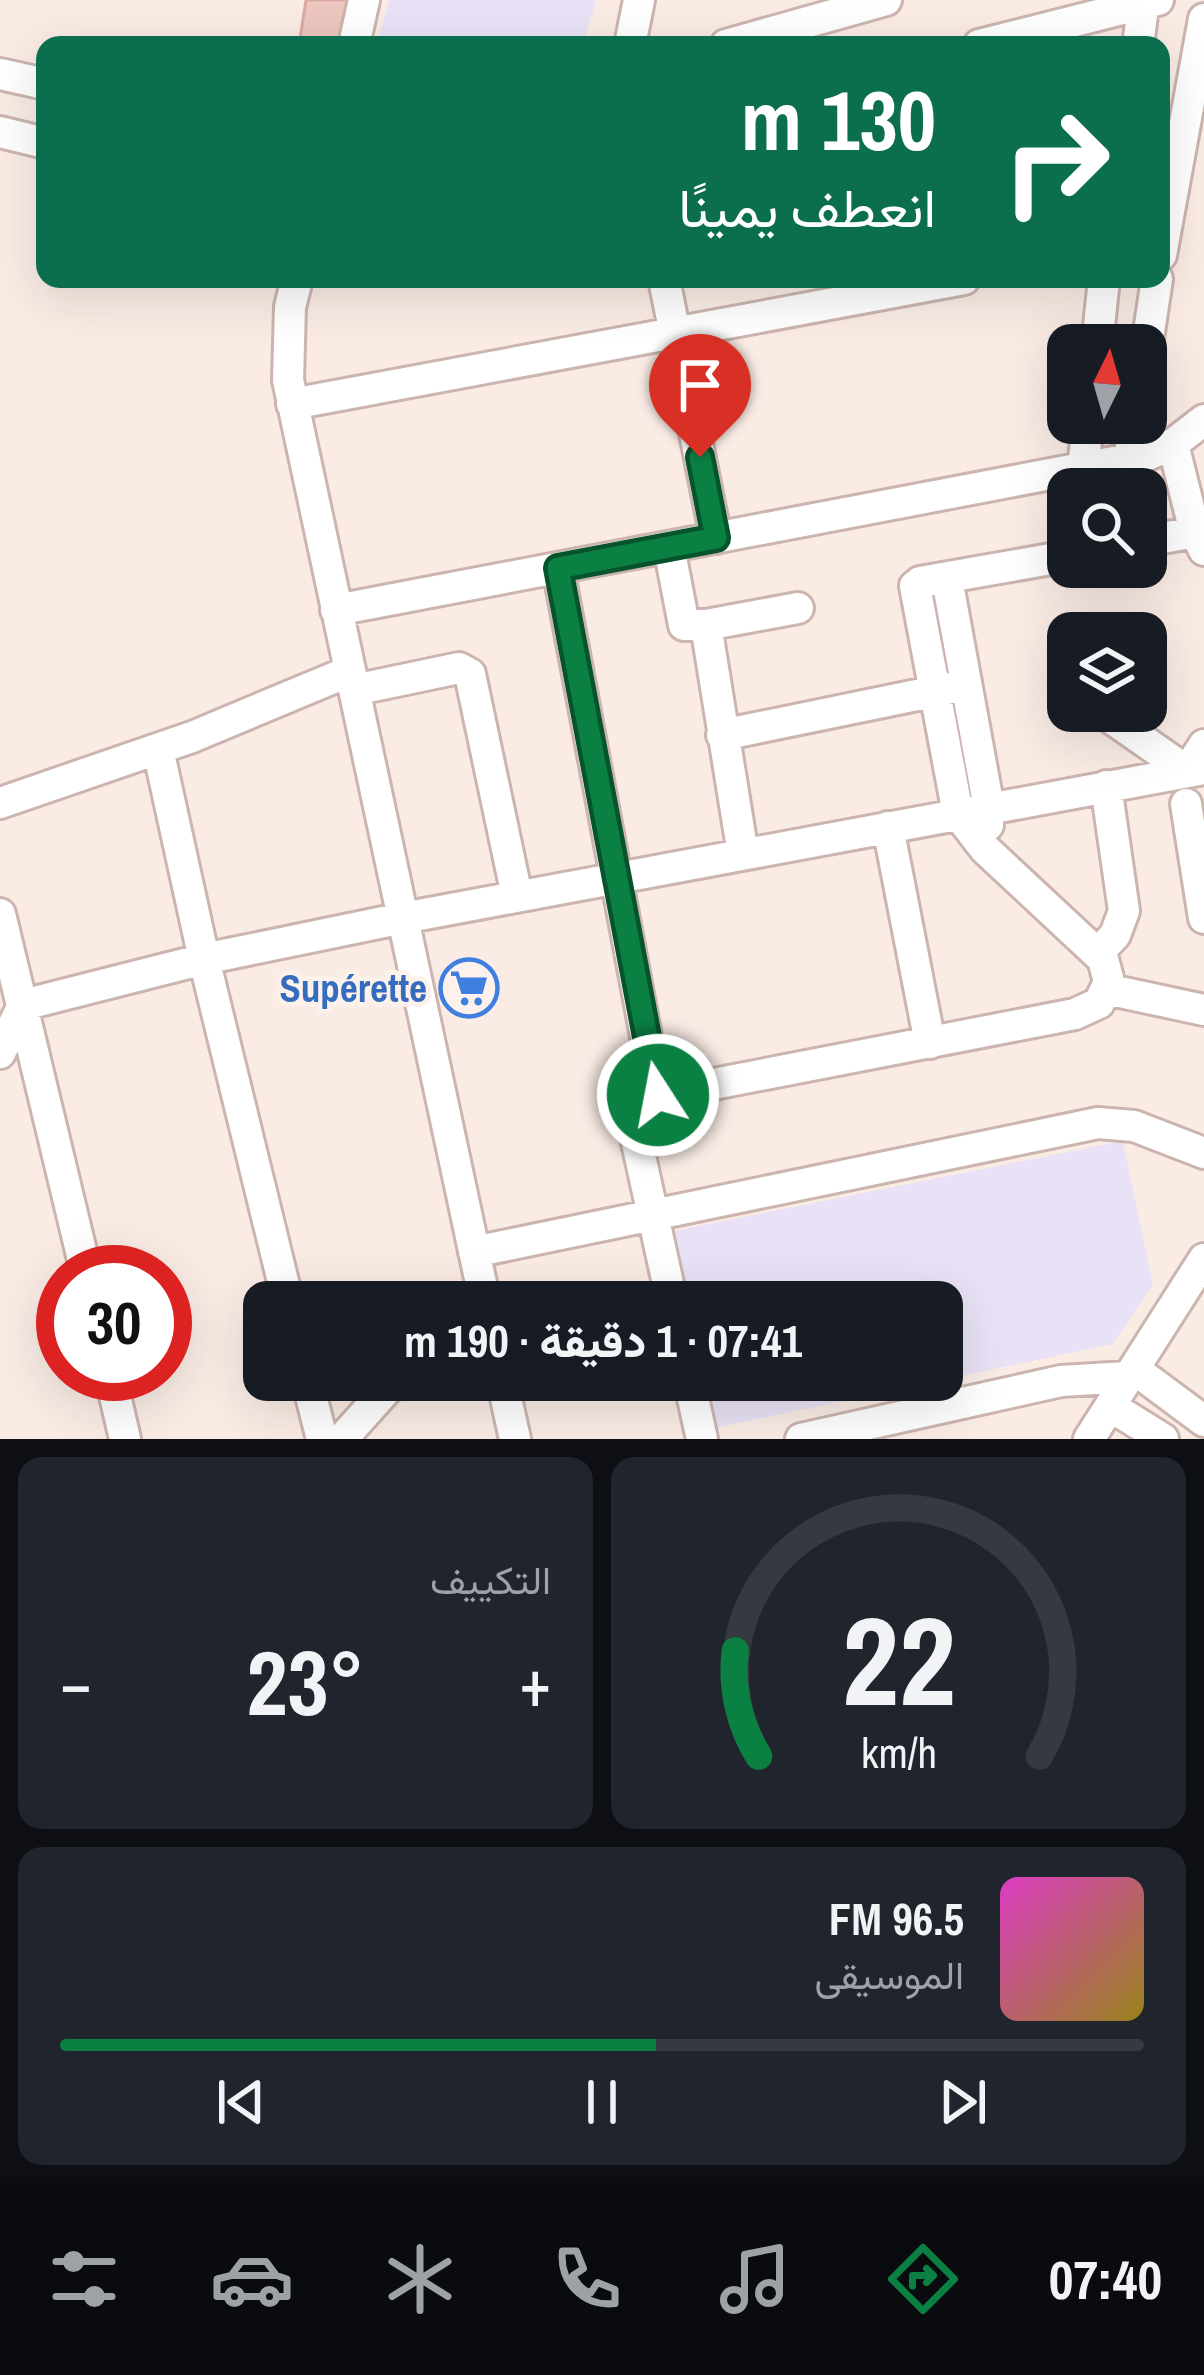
<!DOCTYPE html>
<html lang="ar">
<head>
<meta charset="utf-8">
<style>
  body { margin:0; font-family:"Archivo Narrow",Vazirmatn,sans-serif; background:#20242c; color:#f1f3f6; direction:rtl; height:100vh; display:flex; flex-direction:column; font-size:45px; white-space:nowrap }
  * { box-sizing:border-box; margin:0 }
  p { font-size:39px; color:#9ea1a6 }
  .icon { flex:none; width:66px; height:66px; fill:none; stroke:currentColor; stroke-width:2; stroke-linecap:round; stroke-linejoin:round }
  .map { position:relative; height:1439px; overflow:hidden; direction:ltr }
  .details { display:flex; flex-direction:column; gap:18px; padding:18px; background:#0d0f14; flex:1 }
  .details>* { flex:none }
  .guide { position:absolute; left:36px; top:36px; width:1134px; height:252px; border-radius:24px; box-shadow:0 12px 48px #0002; direction:rtl; background:#0b6e4f; color:#fff; overflow:hidden }
  .needle { width:78px; rotate:5deg }
  .buttons { position:absolute; left:1047px; top:324px; display:grid; gap:24px }
  .buttons a { display:grid; place-items:center; width:120px; height:120px; border-radius:24px; background:#171b24; box-shadow:0 12px 48px #0002; font-size:60px }
  .speed { position:absolute; left:36px; top:1245px; display:flex; gap:24px; font-size:60px; font-weight:700; text-align:center }
  .speed>* { display:grid; place-content:center; width:156px; height:156px; border-radius:50%; background:#171b24; box-shadow:0 12px 48px #0002; line-height:1 }
  .speed .limit { border:18px solid #d22; background:#fff; color:#111 }
  .pin { position:absolute; display:grid; place-items:center; width:102px; height:102px; color:#fff; margin:-123px -51px; border-radius:50% 50% 50% 0; rotate:-45deg; box-shadow:0 0 12px #0007 }
  .pin .icon { rotate:45deg }
  .me { position:absolute; width:132px; margin:-66px; rotate:349deg; stroke-linejoin:round; filter:drop-shadow(0 0 9px #0008) }
  .turn { display:flex; align-items:center; gap:42px; height:252px; padding:0 36px; font-size:54px }
  .turn .icon { width:156px; height:156px; stroke-width:2.5 }
  .turn b { display:block; font-size:84px; line-height:102px }
  .big { font-size:90px; font-weight:800; line-height:1.1 }
  .details .card { flex:1; display:flex; flex-direction:column; justify-content:center; gap:18px; min-width:0; padding:0 42px; border-radius:24px; background:#20242c }
  .details .dial { align-items:center; gap:0 }
  .dial svg { height:312px; overflow:visible; fill:none; stroke:#363941; stroke-width:7; stroke-linecap:round; text-anchor:middle }
  .dial text { fill:#f1f3f6; stroke:none }
  .song { display:flex; align-items:center; gap:36px }
  .cover { width:144px; height:144px; border-radius:18px; background:linear-gradient(135deg,hsl(310 70% 55%),hsl(50 70% 35%)) }
  .played { height:12px; border-radius:6px; background:linear-gradient(90deg,#0b8043 55%,#363941 55%) }
  .keys { display:flex; justify-content:space-around; direction:ltr }
  .heat { display:flex; justify-content:space-between; align-items:center; font-size:66px; direction:ltr }
  .details .tiles { flex:1; display:grid; gap:18px; grid-template-columns:1fr 1fr }
  .card:last-child { grid-column:span 2 }
  .trip { position:absolute; left:243px; top:1281px; width:720px; height:120px; border-radius:24px; background:#171b24; box-shadow:0 12px 48px #0002; font-weight:800; line-height:120px; text-align:center; direction:rtl }
  .dock { display:flex; height:192px; justify-content:space-around; align-items:center; background:#090b0e; color:#9ea1a6 }
  .dock .icon { width:84px; height:84px }
  .dock .active { color:#0b8043 }
  .dock b { font-size:54px; color:#f1f3f6 }
  .map>svg:first-child { display:block }
</style>
</head>
<body>
<div class="map">
<svg width="1204" height="1439" viewBox="0 0 1204 1439">
  <rect width="100%" height="100%" fill="#faece5"/>
  <!-- education -->
  <path fill="#e9e2f6" d="M 389,0 L 596,0 L 583,45 L 377,45 Z
    M 1123,1141 L 1153,1285 L 1113,1344 L 710,1429 L 700,1380 L 942,1380 L 942,1302 L 684,1302 L 669,1232 Z"/>
  <!-- building -->
  <path fill="#ecc6bf" stroke="#dda9a1" stroke-width="3" d="M 306,0 L 348,0 L 342,45 L 299,45 Z"/>
  <g fill="none" stroke-linecap="round" stroke-linejoin="round">
    <!-- street casing -->
    <g stroke="#ccb5af" stroke-width="36">
      <path id="street" d="M 354,45 L 364,0
        M 630,45 L 639,0
        M 726,45 L 886,0
        M 979,45 L 1158,0
        M 1138,45 L 1144,0
        M 0,74 L 45,84
        M 0,132 L 45,143
        M 1161,255 L 1204,19
        M 297,279 L 290,307 L 288,380 L 485,1302
        M 664,279 L 716,538
        M 1097,345 L 1104,279
        M 1146,352 L 1157,279
        M 292,404 L 964,279
        M 1173,444 L 1195,532 L 1204,550
        M 1129,459 L 1135,423
        M 1083,468 L 1088,423
        M 1146,541 L 1195,532
        M 669,547 L 684,625 L 706,625 L 743,854
        M 558,568 L 657,1095 L 1075,1014 L 1099,1003 L 1109,982 L 1103,959 L 985,849 L 958,814 L 915,586 L 920,582 L 1068,556
        M 947,579 L 989,808 L 988,825
        M 336,610 L 1145,456 L 1173,444 L 1204,420
        M 706,625 L 798,608
        M 354,690 L 459,668 L 470,674 L 517,896
        M 1101,711 L 1187,771 L 1204,745
        M 722,735 L 951,688
        M 158,749 L 204,959 L 288,1302
        M 0,803 L 192,737 L 350,671
        M 1186,804 L 1204,918
        M 888,827 L 930,1043
        M 0,914 L 86,1272
        M 1098,953 L 1115,935 L 1124,911 L 1106,786
        M 1106,989 L 1204,1010
        M 0,1053 L 23,1005 L 204,959 L 403,918 L 1204,769
        M 657,1095 L 635,1101 L 631,1115 L 672,1302
        M 474,1252 L 1098,1123 L 1134,1126 L 1204,1153
        M 1134,1369 L 1204,1421
        M 110,1374 L 125,1439
        M 307,1380 L 322,1439
        M 502,1380 L 515,1439
        M 689,1380 L 702,1439
        M 1110,1406 L 1163,1439
        M 342,1439 L 395,1380
        M 801,1439 L 1061,1381 L 1128,1377
        M 1089,1439 L 1204,1259"/>
    </g>
    <!-- street -->
    <use href="#street" stroke="#fff" stroke-width="30"/>
  </g>
  <g fill="none" stroke-linecap="round" stroke-linejoin="round">
    <!-- route casing -->
    <g stroke="#07532c" stroke-width="30">
      <path id="route" d="M 658,1095 L 558,568 L 716,538 L 700,457"/>
    </g>
    <!-- route -->
    <use href="#route" stroke="#0b8043" stroke-width="21"/>
  </g>
  <!-- icons -->
  <defs>
    <g id="supermarket-ring" transform="scale(3)"><circle r="9.5" fill="#fdf1eb" stroke="#3f7fe0" stroke-width="1.5"/><path d="M-6-5.5h2.5l.6 2H6L4.5 2H-2.5L-4.4-4H-6ZM-1.5 3.2a1.3 1.3 0 1 0 .1 0ZM3 3.2a1.3 1.3 0 1 0 .1 0Z" fill="#3f7fe0"/></g>
  </defs>
  <g fill-rule="evenodd">
    <use href="#supermarket-ring" x="469" y="988"/>
  </g>
  <g text-anchor="middle" dominant-baseline="central" stroke-width="10" stroke-linejoin="round" paint-order="stroke">
    <!-- shop labels -->
    <g font-size="39" font-weight="bold" fill="#366cbe" stroke="#fdf1eb" text-anchor="end">
      <text x="427" y="988">Supérette</text>
    </g>
  </g>
</svg>
<div class="buttons">
<a><svg class="needle" viewBox="-14 -14 28 28"><path d="M0-13l5 13h-10z" fill="#e53935"/><path d="M0 13l5-13h-10z" fill="#9ea1a6"/></svg></a>
<a><svg class="icon" aria-label="search" viewBox="0 0 24 24"><circle cx="10" cy="10" r="6"/><path d="M15 15l6 6"/></svg></a>
<a><svg class="icon" aria-label="layers" viewBox="0 0 24 24"><path d="M12 4l9 5-9 5-9-5zM3 14l9 5 9-5"/></svg></a>
</div>
<div class="speed"><div class="limit">30</div></div>
<div class="pin" style="left:700px;top:457px;background:#d93025"><svg class="icon" aria-label="arrive" viewBox="0 0 24 24"><path d="M6 21V4h12l-3 4 3 4H6"/></svg></div>
<svg class="me" style="left:658px;top:1095px" viewBox="-20 -20 40 40"><circle r="17" fill="#0b8043" stroke="#fff" stroke-width="3"/><path d="M0-11L8 9 0 5-8 9z" fill="#fff"/></svg>
<div class="trip">07:41 · 1 دقيقة · 190 m</div>
<div class="guide">
<div class="turn"><svg class="icon" aria-label="right" viewBox="0 0 24 24"><path d="M7 20v-9h11M14 6l5 5-5 5"/></svg><div><b>130 m</b>انعطف يمينًا</div></div>
</div>
</div>
<section class="details">
<div class="tiles">
<div class="card dial"><svg viewBox="0 0 100 80">
<path d="M14 69A42 42 0 1 1 86 69"/>
<path d="M14 69A42 42 0 0 1 8 42" stroke="#0b8043"/>
<text x="50" y="56" font-size="32" font-weight="700">22</text>
<text x="50" y="72" font-size="11">km/h</text>
</svg></div>
<div class="card"><p>التكييف</p>
<div class="heat"><a>−</a><b class="big">23°</b><a>+</a></div>
</div>
<div class="card">
<div class="song"><i class="cover"></i><div><b>96.5 FM</b><p>الموسيقى</p></div></div>
<div class="played"></div>
<div class="keys"><svg class="icon" aria-label="previous" viewBox="0 0 24 24"><path d="M18 5L8 12l10 7zM5 5v14"/></svg><svg class="icon" aria-label="pause" viewBox="0 0 24 24"><path d="M8 5v14M16 5v14"/></svg><svg class="icon" aria-label="next" viewBox="0 0 24 24"><path d="M6 5l10 7-10 7zM19 5v14"/></svg></div>
</div>
</div>
</section>
<nav class="dock">
<b>07:40</b>
<svg class="icon active" aria-label="directions" viewBox="0 0 24 24"><path d="M12 3l9 9-9 9-9-9zM9 14v-3h6M13 9l2 2-2 2"/></svg>
<svg class="icon" aria-label="music" viewBox="0 0 24 24"><path d="M9 18V5l10-2v13"/><circle cx="6" cy="18" r="3"/><circle cx="16" cy="16" r="3"/></svg>
<svg class="icon" aria-label="phone" viewBox="0 0 24 24"><path d="M5 4h4l2 5-3 2q2 4 5 5l2-3 5 2v4C11 20 4 13 5 4z"/></svg>
<svg class="icon" aria-label="climate" viewBox="0 0 24 24"><path d="M12 3v18M4 7l16 10M4 17L20 7"/></svg>
<svg class="icon" aria-label="car" viewBox="0 0 24 24"><path d="M5 17H2v-5l4-1 3-4h7l3 4 3 1v5h-3M9 17h6M6 11h13"/><circle cx="7" cy="17" r="2"/><circle cx="17" cy="17" r="2"/></svg>
<svg class="icon" aria-label="filters" viewBox="0 0 24 24"><path d="M4 7h16M4 17h16"/><circle cx="9" cy="7" r="2"/><circle cx="15" cy="17" r="2"/></svg>
</nav>
</body>
</html>
